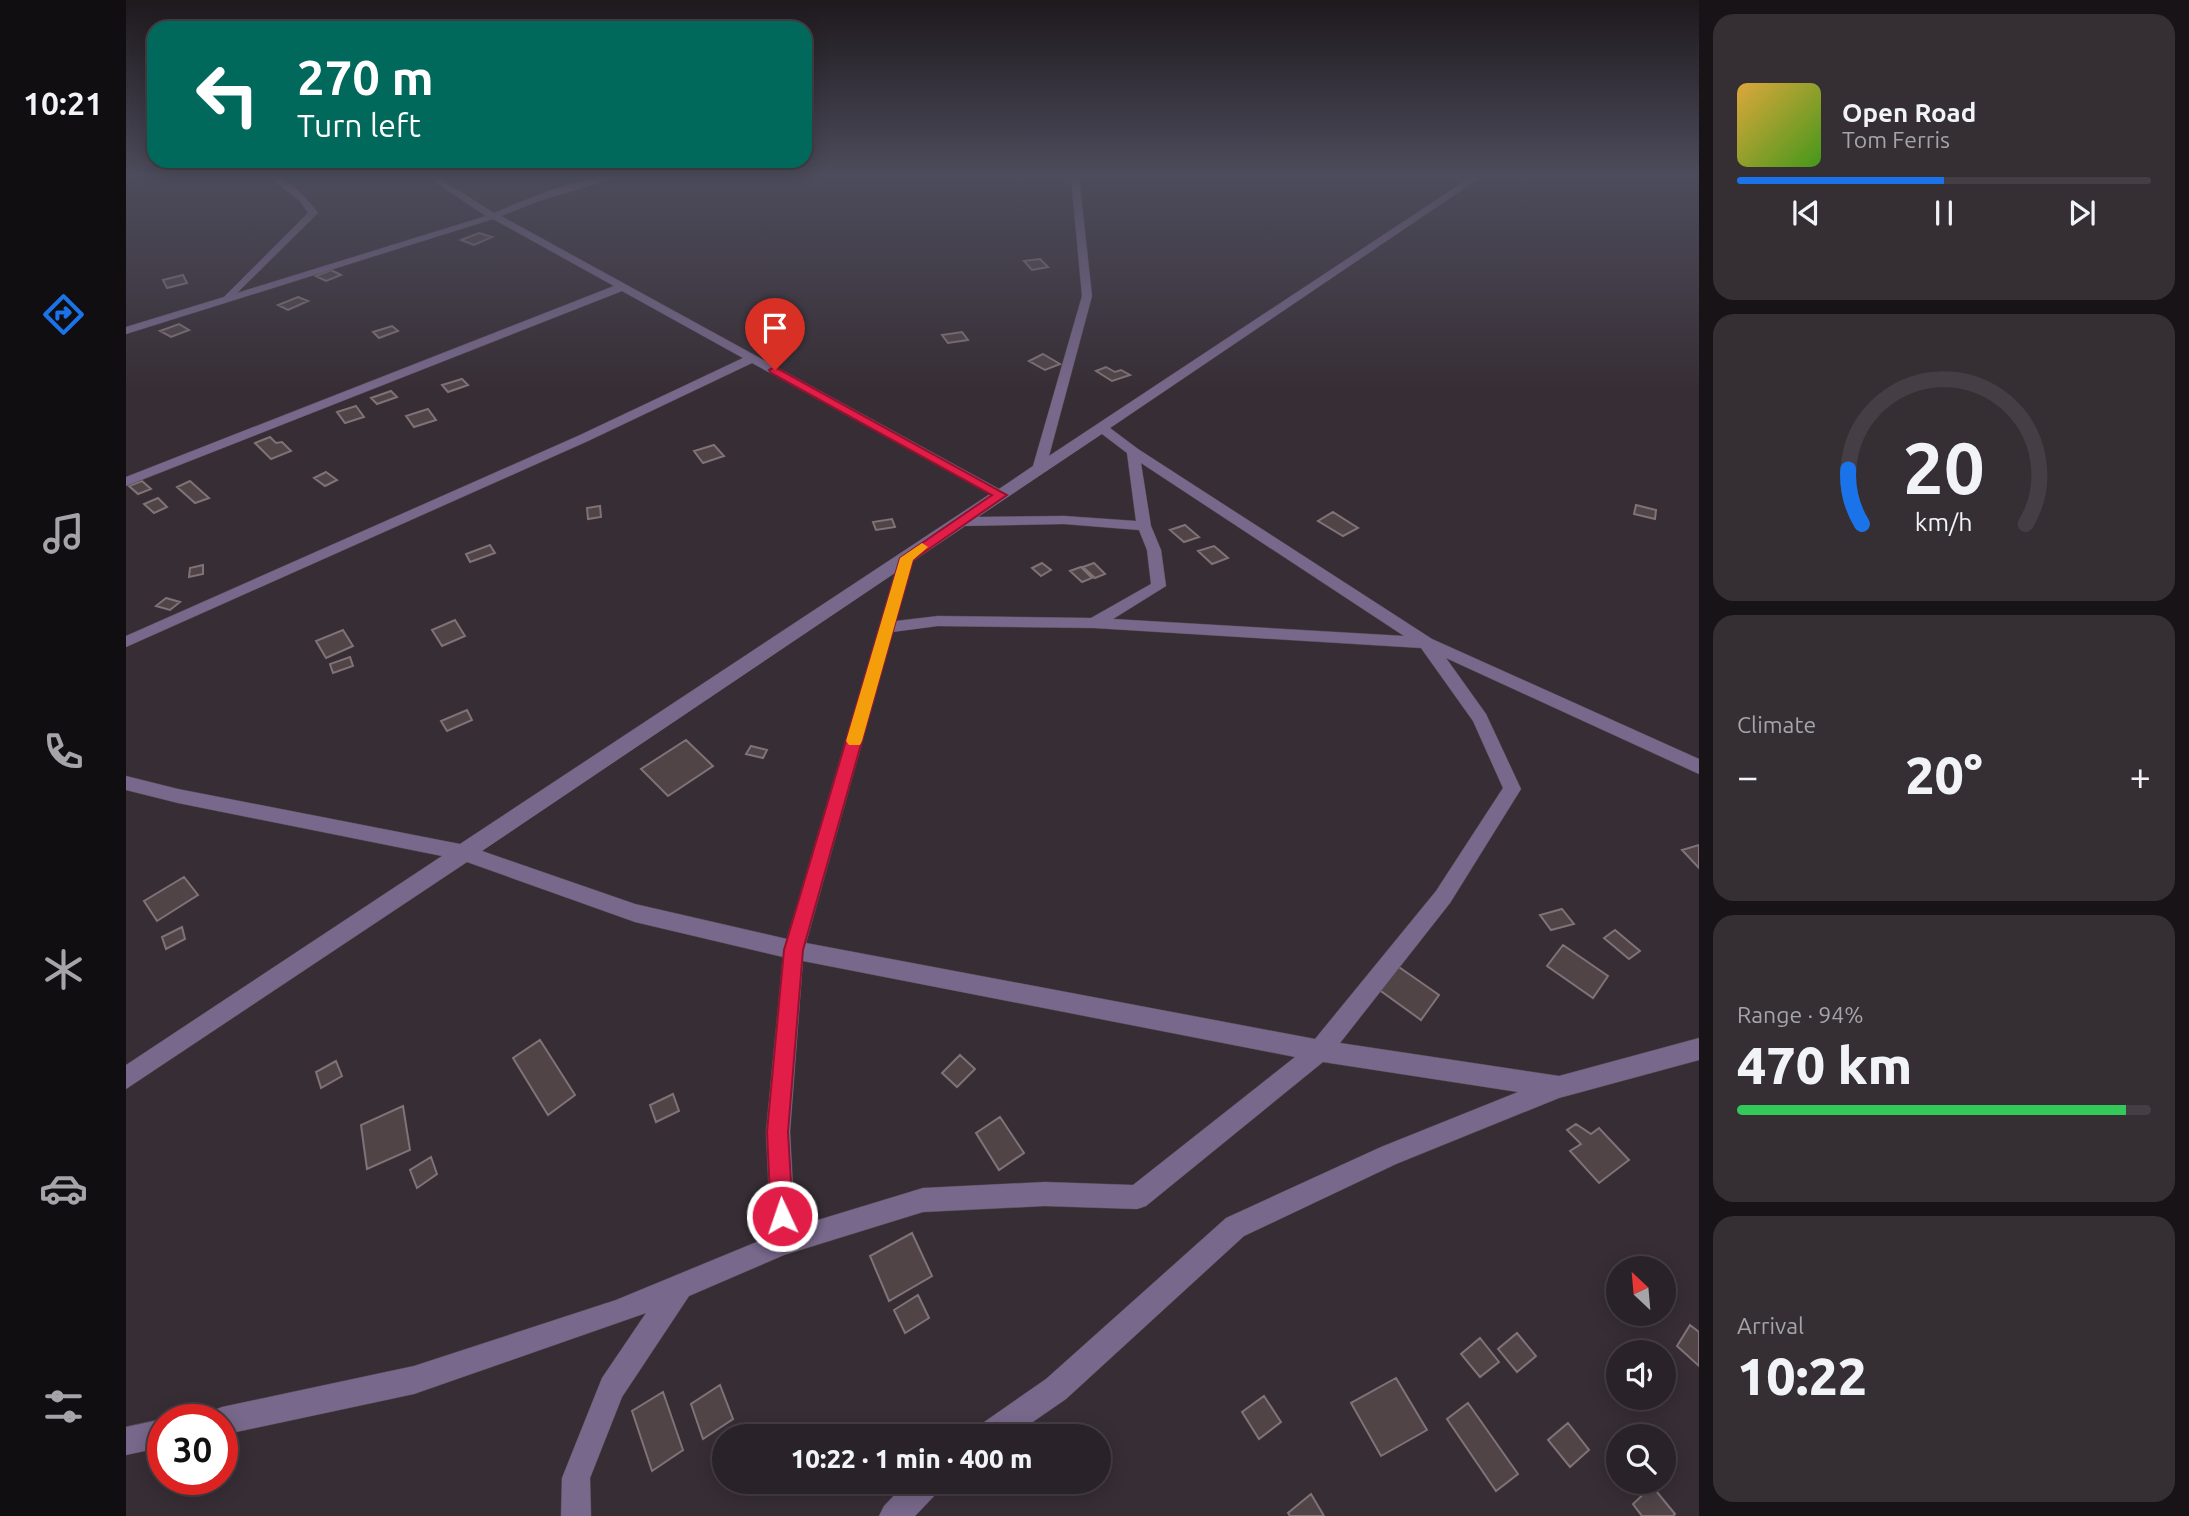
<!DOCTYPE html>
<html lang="en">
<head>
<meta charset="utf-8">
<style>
  body { margin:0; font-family:Ubuntu,sans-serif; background:#352f34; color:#f1f3f6; height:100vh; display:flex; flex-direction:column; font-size:26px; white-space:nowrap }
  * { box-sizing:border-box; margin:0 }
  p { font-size:23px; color:#a5a4a8 }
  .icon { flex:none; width:38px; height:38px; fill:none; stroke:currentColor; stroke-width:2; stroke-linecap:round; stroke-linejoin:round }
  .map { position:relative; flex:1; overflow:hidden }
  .details { display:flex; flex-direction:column; gap:14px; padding:14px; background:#171316; width:490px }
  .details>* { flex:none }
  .banner { position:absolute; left:21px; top:21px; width:665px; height:147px; border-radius:21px; box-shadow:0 4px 18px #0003,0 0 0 2px #453f45; background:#00695c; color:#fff; overflow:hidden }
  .needle { width:46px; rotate:334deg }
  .tools { position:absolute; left:1480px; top:1256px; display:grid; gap:14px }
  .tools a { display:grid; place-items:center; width:70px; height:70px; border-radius:50%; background:#292228; box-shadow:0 4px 18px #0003,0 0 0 2px #453f45; font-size:35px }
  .speed { position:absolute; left:21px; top:1404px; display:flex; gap:14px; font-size:35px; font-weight:700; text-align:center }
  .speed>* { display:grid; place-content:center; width:91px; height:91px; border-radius:50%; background:#292228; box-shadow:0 4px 18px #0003,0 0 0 2px #453f45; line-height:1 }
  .speed .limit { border:10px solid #d22; background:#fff; color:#111 }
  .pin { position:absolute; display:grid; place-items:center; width:60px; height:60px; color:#fff; margin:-72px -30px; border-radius:50% 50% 50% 0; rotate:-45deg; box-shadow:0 0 7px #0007 }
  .pin .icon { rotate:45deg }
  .me { position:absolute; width:77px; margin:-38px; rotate:357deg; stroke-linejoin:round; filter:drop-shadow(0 0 5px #0008) }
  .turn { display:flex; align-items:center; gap:24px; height:147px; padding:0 35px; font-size:32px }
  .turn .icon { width:91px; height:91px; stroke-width:2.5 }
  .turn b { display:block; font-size:49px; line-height:60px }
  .big { font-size:52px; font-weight:800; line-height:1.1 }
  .details .widget { flex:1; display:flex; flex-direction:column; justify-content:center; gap:10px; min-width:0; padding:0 24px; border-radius:21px; background:#352f34 }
  .details .dial { align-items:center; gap:0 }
  .dial svg { height:182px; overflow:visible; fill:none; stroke:#453f45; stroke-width:7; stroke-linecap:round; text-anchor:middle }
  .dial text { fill:#f1f3f6; stroke:none }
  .song { display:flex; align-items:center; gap:21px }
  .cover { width:84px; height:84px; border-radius:10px; background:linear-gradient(135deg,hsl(40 70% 55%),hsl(100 70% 35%)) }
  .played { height:7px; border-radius:4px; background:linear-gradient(90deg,#1a73e8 50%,#453f45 50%) }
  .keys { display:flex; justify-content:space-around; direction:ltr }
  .heat { display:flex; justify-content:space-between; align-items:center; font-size:38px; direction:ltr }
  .charge { height:10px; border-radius:5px; background:linear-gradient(90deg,#34c759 94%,#453f45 0) }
  .trip { position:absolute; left:586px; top:1424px; width:399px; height:70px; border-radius:35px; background:#292228; box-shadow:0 4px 18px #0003,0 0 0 2px #453f45; font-weight:800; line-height:70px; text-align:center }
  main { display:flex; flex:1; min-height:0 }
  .tabs { display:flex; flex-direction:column; width:126px; justify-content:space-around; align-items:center; background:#100e10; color:#a5a4a8 }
  .tabs .icon { width:49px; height:49px }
  .tabs .selected { color:#1a73e8 }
  .tabs b { font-size:32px; color:#f1f3f6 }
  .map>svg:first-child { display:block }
</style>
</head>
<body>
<main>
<nav class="tabs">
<b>10:21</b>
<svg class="icon selected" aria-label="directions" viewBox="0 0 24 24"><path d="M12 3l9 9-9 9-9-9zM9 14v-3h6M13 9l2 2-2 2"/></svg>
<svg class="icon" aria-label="music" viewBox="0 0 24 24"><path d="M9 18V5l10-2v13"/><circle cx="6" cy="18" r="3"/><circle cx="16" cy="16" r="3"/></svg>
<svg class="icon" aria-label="phone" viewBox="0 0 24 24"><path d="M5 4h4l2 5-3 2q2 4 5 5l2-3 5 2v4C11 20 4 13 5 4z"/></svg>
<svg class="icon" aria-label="climate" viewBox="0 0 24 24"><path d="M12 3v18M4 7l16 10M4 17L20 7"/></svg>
<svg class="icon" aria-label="car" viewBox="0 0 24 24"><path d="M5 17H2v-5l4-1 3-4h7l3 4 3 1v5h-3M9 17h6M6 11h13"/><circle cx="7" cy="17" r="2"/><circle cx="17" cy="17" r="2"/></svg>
<svg class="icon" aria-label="filters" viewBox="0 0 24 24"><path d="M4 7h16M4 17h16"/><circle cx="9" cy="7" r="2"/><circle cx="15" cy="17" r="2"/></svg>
</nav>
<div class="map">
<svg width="1573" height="1516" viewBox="0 0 1573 1516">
  <rect width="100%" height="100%" fill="#372e35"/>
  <!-- building -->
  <path fill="#504447" stroke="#807276" stroke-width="2" d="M 353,233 L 366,237 L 348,245 L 335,240 Z
    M 914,259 L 922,267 L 906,270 L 898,261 Z
    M 205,270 L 215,275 L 200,281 L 190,276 Z
    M 57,275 L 61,283 L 41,288 L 37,280 Z
    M 172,297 L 182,301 L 162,310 L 152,305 Z
    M 53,324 L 63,330 L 45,337 L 34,331 Z
    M 266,326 L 272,331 L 253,338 L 247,332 Z
    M 836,332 L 842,340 L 822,343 L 816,335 Z
    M 917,354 L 934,364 L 919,370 L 903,361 Z
    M 980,367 L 989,372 L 995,370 L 1004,375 L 986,381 L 970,371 Z
    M 336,379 L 342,385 L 322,392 L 316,385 Z
    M 265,391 L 271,397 L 251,404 L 245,398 Z
    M 230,406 L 238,417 L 219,423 L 211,412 Z
    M 302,409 L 310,420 L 288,427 L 280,416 Z
    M 144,437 L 150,443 L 156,442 L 165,451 L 145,459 L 129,443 Z
    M 588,445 L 598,456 L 577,463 L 568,451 Z
    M 200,472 L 211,480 L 199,486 L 188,478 Z
    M 16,481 L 25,489 L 12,494 L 3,486 Z
    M 64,481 L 83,498 L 69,503 L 51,487 Z
    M 32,498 L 41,507 L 28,513 L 18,504 Z
    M 1510,505 L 1530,510 L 1529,519 L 1508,514 Z
    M 474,506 L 475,517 L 462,519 L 461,508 Z
    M 1207,512 L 1232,528 L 1217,536 L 1192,521 Z
    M 766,519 L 769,527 L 750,530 L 747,522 Z
    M 1059,525 L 1073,537 L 1058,542 L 1044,530 Z
    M 364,545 L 369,553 L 344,562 L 340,554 Z
    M 1088,546 L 1102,558 L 1086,564 L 1072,551 Z
    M 916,563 L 925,570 L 915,576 L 906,568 Z
    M 968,563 L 979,574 L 969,578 L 957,567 Z
    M 77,565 L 77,574 L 63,577 L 64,568 Z
    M 955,567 L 966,578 L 956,582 L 944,571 Z
    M 40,598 L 54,602 L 44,610 L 30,606 Z
    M 329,620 L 339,636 L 316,646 L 306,630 Z
    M 217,630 L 227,646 L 200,658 L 190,641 Z
    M 224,657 L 227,666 L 207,673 L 204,664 Z
    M 341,710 L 346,720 L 321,731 L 315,721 Z
    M 560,740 L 587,766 L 542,796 L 515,769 Z
    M 625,746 L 641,750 L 637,758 L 620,754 Z
    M 1573,845 L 1573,868 L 1556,850 Z
    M 58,877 L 72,895 L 31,921 L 18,901 Z
    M 1436,909 L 1448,924 L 1425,930 L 1414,915 Z
    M 56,927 L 59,939 L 40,949 L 36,937 Z
    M 1489,930 L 1514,951 L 1503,959 L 1478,938 Z
    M 1437,945 L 1482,976 L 1467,998 L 1421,966 Z
    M 1270,965 L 1313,995 L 1295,1020 L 1252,989 Z
    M 414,1040 L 449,1095 L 422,1115 L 387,1058 Z
    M 834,1055 L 849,1069 L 831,1087 L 816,1073 Z
    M 210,1061 L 216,1076 L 195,1088 L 190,1072 Z
    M 547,1094 L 553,1111 L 530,1122 L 524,1105 Z
    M 277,1106 L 284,1150 L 241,1169 L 235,1125 Z
    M 874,1117 L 898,1153 L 873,1170 L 850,1133 Z
    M 1450,1124 L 1465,1134 L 1473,1128 L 1503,1160 L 1473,1183 L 1444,1151 L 1455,1144 L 1441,1130 Z
    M 305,1157 L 311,1174 L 291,1188 L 284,1170 Z
    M 786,1233 L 806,1276 L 763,1301 L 744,1256 Z
    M 792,1295 L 803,1318 L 779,1333 L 768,1310 Z
    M 1564,1325 L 1573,1332 L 1573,1366 L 1551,1346 Z
    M 1391,1333 L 1410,1356 L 1391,1372 L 1372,1349 Z
    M 1354,1338 L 1373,1362 L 1354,1377 L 1335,1354 Z
    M 1270,1378 L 1301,1430 L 1255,1456 L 1225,1403 Z
    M 594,1385 L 607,1419 L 577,1439 L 565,1404 Z
    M 537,1392 L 557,1450 L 526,1471 L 506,1411 Z
    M 1138,1396 L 1155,1422 L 1133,1439 L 1116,1412 Z
    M 1342,1403 L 1392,1474 L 1370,1491 L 1321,1419 Z
    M 1442,1423 L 1463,1450 L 1444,1467 L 1422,1440 Z
    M 1526,1486 L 1549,1514 L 1547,1516 L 1516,1516 L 1507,1504 Z
    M 1185,1494 L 1198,1516 L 1164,1516 L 1162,1513 Z"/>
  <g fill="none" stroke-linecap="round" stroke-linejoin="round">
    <!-- minor casing -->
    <g stroke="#534a51" stroke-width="1">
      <path id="minor" d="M 142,177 C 163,177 180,197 192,213 L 111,293 L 360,216 L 301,177 L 311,177 L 368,213 C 406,197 451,177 493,177 L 413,201 L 375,216 L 873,489 L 907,466 L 956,296 L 945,177 L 953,177 L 966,296 L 923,456 L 1345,177 L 1355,177 L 984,428 L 1012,449 L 1306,639 L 1573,759 L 1573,774 L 1320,658 L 1360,714 L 1395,789 L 1324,903 L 1214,1043 L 1433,1076 L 1573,1038 L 1573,1060 L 1433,1098 L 1270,1164 L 1118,1236 L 940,1399 L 885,1437 L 847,1437 L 851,1427 L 920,1379 L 1100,1218 L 1255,1147 L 1392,1092 L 1197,1062 L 1020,1206 L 1011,1209 L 919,1206 L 797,1212 L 658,1255 L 563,1296 L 496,1397 L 464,1478 L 465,1516 L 435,1516 L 436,1478 L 476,1378 L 520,1313 L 288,1394 L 96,1435 L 96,1419 L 83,1419 L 86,1411 L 96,1407 L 288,1366 L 490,1300 L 645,1236 L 640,1132 L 657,957 L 509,922 L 341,862 L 0,1089 L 0,1065 L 316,856 L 52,803 L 0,790 L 0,776 L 52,789 L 334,844 L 864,494 L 626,363 L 462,441 L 0,647 L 0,636 L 454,435 L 617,358 L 496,291 L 0,486 L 0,477 L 488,286 L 367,219 L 0,334 L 0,327 L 98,297 L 182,213 L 174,201 ZM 976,434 L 1001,453 L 1010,521 L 938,516 L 852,517 ZM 1015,463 L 1278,636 L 987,619 L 1040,586 L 1035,550 L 1025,526 ZM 938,524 L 1013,530 L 1021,550 L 1025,584 L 965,618 L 812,616 L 770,621 L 787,561 L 839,526 ZM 769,573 L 661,939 L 509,904 L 356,851 ZM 812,626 L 968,628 L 1295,648 L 1347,721 L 1377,788 L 1310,891 L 1189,1039 L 680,943 L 767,632 ZM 677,961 L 1169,1057 L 1007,1185 L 919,1182 L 797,1188 L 669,1227 L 664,1132 Z
        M 37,1419 L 37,1447 L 0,1455 L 0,1427 Z
        M 781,1482 L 816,1482 L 812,1492 L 789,1516 L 753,1516 L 758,1506 Z"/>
    </g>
    <!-- minor -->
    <use href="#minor" fill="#78688b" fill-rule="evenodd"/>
  </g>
  <!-- sky -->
  <linearGradient id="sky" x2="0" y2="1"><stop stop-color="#1e191d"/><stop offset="0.45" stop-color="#4d4c5c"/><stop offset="1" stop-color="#4d4c5c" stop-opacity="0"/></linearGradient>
  <rect width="1573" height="390" fill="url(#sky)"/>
  <!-- route -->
  <path fill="#e11d48" stroke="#92132f" stroke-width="2" d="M 649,367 L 881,495 L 787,560 L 677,950 L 662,1132 L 667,1216 L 664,1223 L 656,1227 L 648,1223 L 645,1216 L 641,1132 L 658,950 L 774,558 L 866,495 L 645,373 L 643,370 Z"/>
  <!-- slow -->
  <path fill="#f59e0b" d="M 796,543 L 802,547 L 787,560 L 736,741 L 734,745 L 723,745 L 720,741 L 774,558 Z"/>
</svg>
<div class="tools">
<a><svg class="needle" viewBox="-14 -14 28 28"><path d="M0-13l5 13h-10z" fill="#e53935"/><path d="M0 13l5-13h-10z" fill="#a5a4a8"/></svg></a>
<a><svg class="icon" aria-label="sound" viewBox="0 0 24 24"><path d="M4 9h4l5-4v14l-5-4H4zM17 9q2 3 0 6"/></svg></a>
<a><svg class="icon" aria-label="search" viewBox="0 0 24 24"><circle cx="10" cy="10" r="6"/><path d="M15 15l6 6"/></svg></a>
</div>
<div class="speed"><div class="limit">30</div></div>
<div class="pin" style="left:649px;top:370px;background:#d93025"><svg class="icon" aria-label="arrive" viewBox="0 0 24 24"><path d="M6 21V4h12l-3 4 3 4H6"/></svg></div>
<svg class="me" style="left:656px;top:1216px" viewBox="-20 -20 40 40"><circle r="17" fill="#e11d48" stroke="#fff" stroke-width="3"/><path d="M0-11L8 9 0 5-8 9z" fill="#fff"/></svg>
<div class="trip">10:22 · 1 min · 400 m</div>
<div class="banner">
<div class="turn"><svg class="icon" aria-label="left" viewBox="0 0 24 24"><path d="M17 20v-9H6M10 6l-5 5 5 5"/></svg><div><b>270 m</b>Turn left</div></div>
</div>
</div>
<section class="details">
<div class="widget">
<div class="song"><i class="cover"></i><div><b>Open Road</b><p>Tom Ferris</p></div></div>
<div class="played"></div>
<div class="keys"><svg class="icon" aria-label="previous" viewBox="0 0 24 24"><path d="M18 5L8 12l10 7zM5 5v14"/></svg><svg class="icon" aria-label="pause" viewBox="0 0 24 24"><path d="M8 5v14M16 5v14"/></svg><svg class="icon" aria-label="next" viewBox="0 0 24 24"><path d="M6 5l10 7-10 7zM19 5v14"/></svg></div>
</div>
<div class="widget dial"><svg viewBox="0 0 100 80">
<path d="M14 69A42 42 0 1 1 86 69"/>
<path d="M14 69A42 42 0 0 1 8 45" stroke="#1a73e8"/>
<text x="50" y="56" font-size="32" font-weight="700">20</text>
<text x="50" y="72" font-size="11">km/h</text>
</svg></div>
<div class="widget"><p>Climate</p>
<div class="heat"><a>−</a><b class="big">20°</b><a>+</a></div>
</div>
<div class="widget"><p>Range · 94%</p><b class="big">470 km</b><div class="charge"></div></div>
<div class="widget"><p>Arrival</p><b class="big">10:22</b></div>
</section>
</main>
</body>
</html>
